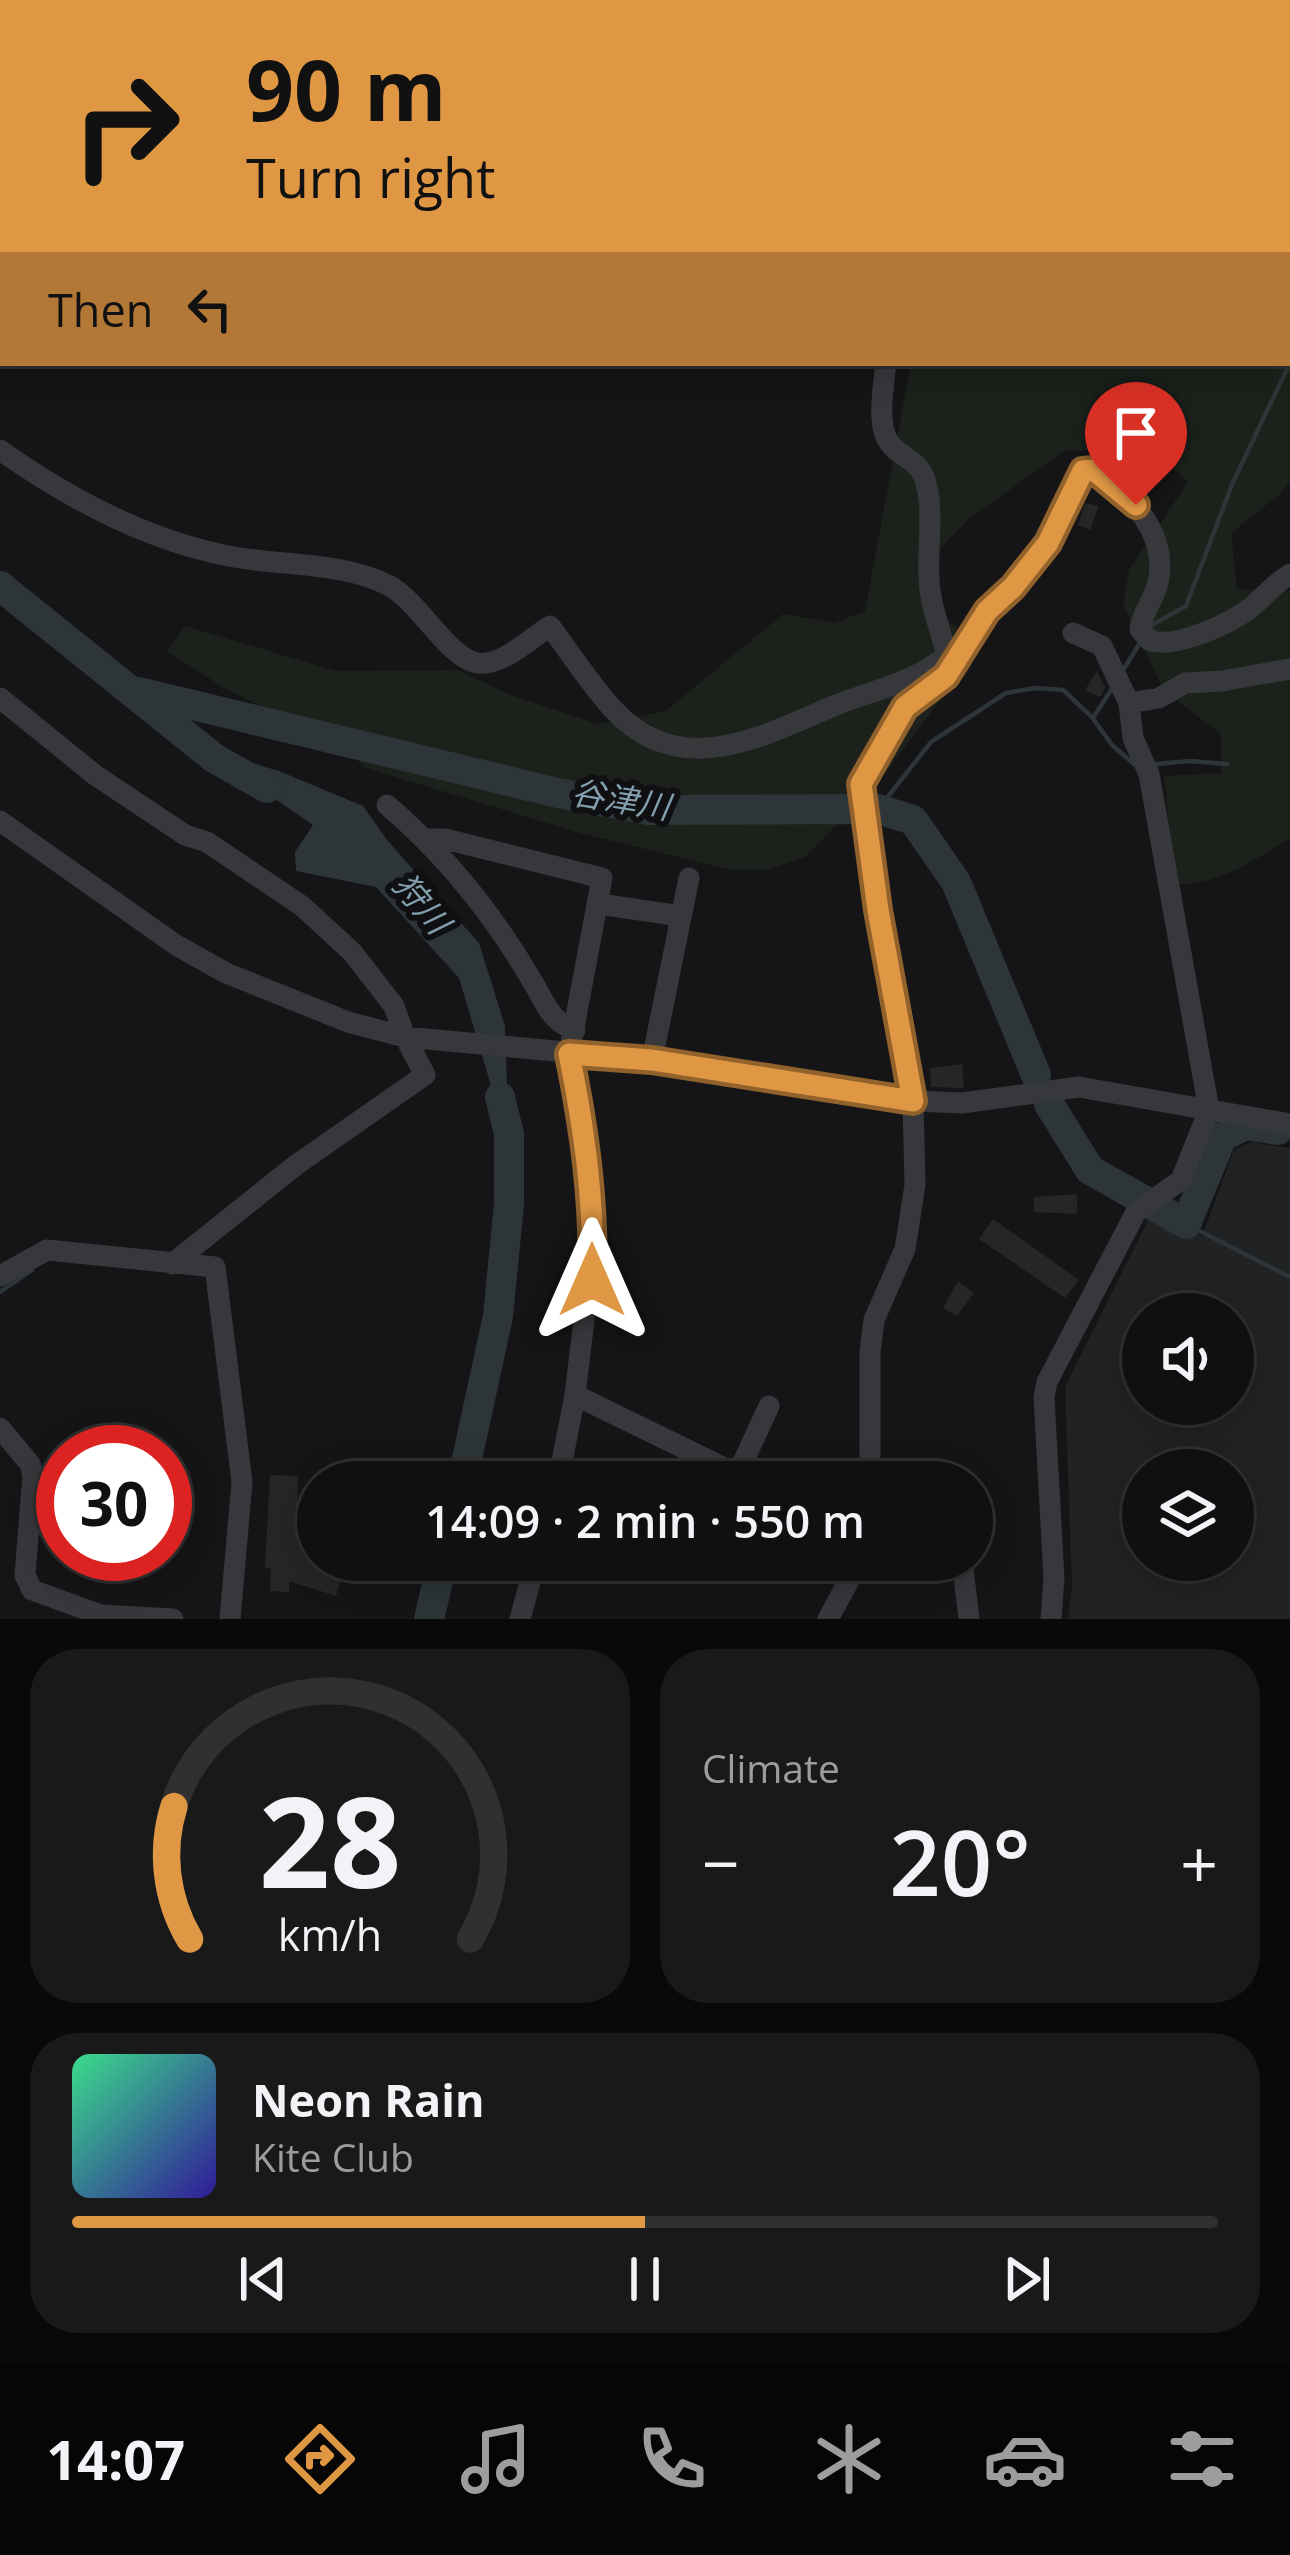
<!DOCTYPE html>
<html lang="en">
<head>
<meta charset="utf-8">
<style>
  body { margin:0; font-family:"Open Sans","Noto Sans JP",sans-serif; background:#19191a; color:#f1f3f6; height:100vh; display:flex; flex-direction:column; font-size:45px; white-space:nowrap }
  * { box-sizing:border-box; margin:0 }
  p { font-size:39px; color:#9c9d9f }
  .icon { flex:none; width:66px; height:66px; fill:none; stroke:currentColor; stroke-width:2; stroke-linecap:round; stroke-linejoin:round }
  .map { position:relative; height:1619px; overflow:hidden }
  .side { display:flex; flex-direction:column; gap:30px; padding:30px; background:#090909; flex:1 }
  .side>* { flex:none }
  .banner { position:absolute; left:0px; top:0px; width:1290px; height:366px; box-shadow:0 6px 30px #0003,0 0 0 3px #303031; background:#e09744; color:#111; overflow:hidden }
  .fabs { position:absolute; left:1122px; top:1293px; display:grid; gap:24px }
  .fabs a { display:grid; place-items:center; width:132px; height:132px; border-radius:50%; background:#101011; box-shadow:0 6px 30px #0003,0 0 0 3px #303031; font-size:60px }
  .speed { position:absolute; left:36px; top:1425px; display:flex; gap:24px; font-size:60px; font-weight:700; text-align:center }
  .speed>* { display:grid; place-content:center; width:156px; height:156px; border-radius:50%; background:#101011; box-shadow:0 6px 30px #0003,0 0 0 3px #303031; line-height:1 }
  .speed .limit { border:18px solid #d22; background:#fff; color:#111 }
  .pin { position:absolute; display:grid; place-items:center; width:102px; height:102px; color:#fff; margin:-123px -51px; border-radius:50% 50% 50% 0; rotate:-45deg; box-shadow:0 0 12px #0007 }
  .pin .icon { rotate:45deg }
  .me { position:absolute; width:132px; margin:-66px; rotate:0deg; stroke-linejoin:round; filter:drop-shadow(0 0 9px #0008) }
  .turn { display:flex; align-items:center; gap:42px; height:252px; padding:0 48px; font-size:54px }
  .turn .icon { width:156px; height:156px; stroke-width:2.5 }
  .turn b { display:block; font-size:84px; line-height:102px }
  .then { display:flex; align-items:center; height:114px; padding:0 48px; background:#0003; gap:24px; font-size:45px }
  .big { font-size:90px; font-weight:600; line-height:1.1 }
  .side .widget { flex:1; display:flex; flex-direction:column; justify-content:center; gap:18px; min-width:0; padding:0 42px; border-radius:48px; background:#19191a }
  .side .dial { align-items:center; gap:0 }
  .dial svg { height:312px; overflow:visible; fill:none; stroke:#303031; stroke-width:7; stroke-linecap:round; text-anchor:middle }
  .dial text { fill:#f1f3f6; stroke:none }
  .song { display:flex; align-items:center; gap:36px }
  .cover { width:144px; height:144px; border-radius:18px; background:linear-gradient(135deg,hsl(150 70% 55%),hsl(250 70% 35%)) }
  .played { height:12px; border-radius:6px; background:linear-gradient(90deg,#e09744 50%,#303031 50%) }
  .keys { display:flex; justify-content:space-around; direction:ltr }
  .heat { display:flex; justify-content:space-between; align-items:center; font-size:66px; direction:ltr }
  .side .tiles { flex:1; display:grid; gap:30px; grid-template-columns:1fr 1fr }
  .widget:last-child { grid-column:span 2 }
  .trip { position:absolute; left:297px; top:1461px; width:696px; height:120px; border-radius:60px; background:#101011; box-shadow:0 6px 30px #0003,0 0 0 3px #303031; font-weight:600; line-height:120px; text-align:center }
  .menu { display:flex; height:192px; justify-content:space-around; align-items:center; background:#060607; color:#9c9d9f }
  .menu .icon { width:84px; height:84px }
  .menu .on { color:#e09744 }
  .menu b { font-size:54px; color:#f1f3f6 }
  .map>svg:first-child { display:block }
</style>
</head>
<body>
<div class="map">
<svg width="1290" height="1619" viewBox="0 0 1290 1619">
  <rect width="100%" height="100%" fill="#151517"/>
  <!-- built -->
  <path fill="#212224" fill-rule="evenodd" d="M 1251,1142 L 1290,1148 L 1290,1619 L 1068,1619 L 1072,1587 L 1065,1387 L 1149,1218 L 1164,1218 L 1202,1236 L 1234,1150 ZM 1143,1314 L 1233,1314 L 1233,1404 L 1143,1404 ZM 1143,1470 L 1233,1470 L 1233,1560 L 1143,1560 Z"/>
  <!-- green -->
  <path fill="#1c211c" d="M 1256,0 L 1290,0 L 1290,481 L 1281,493 L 1231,533 L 1237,589 L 1290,591 L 1290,838 C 1254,860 1219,885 1175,884 L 1164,776 L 1221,773 L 1221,734 L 1164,691 L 1123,605 L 1129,570 L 1188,482 L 1155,453 L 1065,450 L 970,518 L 919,571 L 937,621 L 956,625 L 961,639 L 952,684 L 877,784 L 805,857 L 770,869 L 731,870 L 580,833 L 366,768 L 344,746 L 224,688 L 167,651 L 185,626 L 336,671 L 458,670 L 511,695 L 598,724 L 666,711 L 783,614 L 834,623 L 865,611 L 911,363 L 1287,363 L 1287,3 L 1255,3 Z"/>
  <!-- water -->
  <path fill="#2d3539" d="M 203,749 L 279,771 L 363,806 L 387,840 L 479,943 L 505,1026 L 509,1146 L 459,978 L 376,887 L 296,871 L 295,852 L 313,825 Z"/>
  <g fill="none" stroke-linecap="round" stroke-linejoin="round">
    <!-- stream -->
    <path stroke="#2d3539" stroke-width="4.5" d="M 1150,626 L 1186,606 L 1233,482 L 1290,363
      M 1122,672 L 1141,641
      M 1094,720 L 1112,745 L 1134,764
      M 1156,764 L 1190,761 L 1227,764
      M 878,809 L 931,742 L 1006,693 L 1036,688 L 1063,690 L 1093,718 L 1113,687
      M 1186,1224 L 1290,1277
      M 0,1292 L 32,1270"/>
    <!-- river -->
    <path stroke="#2d3539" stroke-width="30" d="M 0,586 L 214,758 L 267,788
      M 139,692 L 558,793 L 649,810 L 878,809 L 913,820 L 956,882 L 1036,1075
      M 1049,1104 L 1090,1170 L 1186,1224 L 1222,1137 L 1245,1125 L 1278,1130
      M 462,1482 L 498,1316 L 509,1204 L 509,1134 L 500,1097
      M 429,1619 L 443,1560"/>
  </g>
  <!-- building -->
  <path fill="#252628" d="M 1085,503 L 1099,506 L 1090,530 L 1078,525 Z
    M 1097,671 L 1105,688 L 1100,697 L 1085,690 Z
    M 962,1064 L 964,1088 L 931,1087 L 930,1068 Z
    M 1077,1194 L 1077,1214 L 1034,1212 L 1034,1197 Z
    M 993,1219 L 1079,1280 L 1065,1298 L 979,1239 Z
    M 958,1281 L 974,1293 L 957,1316 L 943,1308 Z
    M 270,1475 L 298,1476 L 297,1512 L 306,1529 L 318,1536 L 318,1560 L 347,1560 L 336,1596 L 289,1581 L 289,1592 L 270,1591 L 271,1569 L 265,1568 Z"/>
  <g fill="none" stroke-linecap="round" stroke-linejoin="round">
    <!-- minor -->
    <path stroke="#37383b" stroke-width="21" d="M 1065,0 L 1067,3
      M 0,450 C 68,498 150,542 234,557 C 284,566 341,562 388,585 C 419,601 447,657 477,663 C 501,667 531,638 550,626 C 570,653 589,682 611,707 C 677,781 757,739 831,707 C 872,690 913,684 947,655
      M 1073,633 L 1102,646 L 1129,703
      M 950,668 L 987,611 L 1013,587 L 1048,543 L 1083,471 L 1094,470 C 1131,497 1169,533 1158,583 C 1154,600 1142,612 1140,629 L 1149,640 C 1174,650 1233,623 1254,605 C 1266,594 1276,583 1290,574
      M 0,698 L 95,775 L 185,835 L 207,842 L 302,906 L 352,952 L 394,1006 L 405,1037 L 425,1075 L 296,1165 L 172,1264
      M 387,805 C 448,857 494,915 534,984 C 545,1003 552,1023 575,1030
      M 0,821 L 176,945 L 226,973 L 348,1022 L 405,1037 L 652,1060 L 913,1101 L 962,1103 L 1079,1087 L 1290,1124
      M 427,839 L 445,839 L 602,878 L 569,1054 L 584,1125 L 593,1244 L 575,1395 L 558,1482
      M 599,904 L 681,916
      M 652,1060 L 689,878
      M 0,1276 L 47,1250 L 215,1267 L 242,1482 L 230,1619
      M 575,1395 L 753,1482
      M 0,1428 L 30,1464 L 33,1475 L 25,1575 L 32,1590 L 101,1615 L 173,1619
      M 738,1473 L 769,1406
      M 870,1482 L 870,1352 L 874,1320 L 905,1249 L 915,1185 L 913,1101 L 878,910 L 861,784 L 905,707 L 946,676 L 950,668 C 944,638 930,609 929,578 C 927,548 935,506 924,477 C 917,460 901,457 891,445 C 875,427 884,385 886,363
      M 962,1560 L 969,1619
      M 520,1619 L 536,1560
      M 828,1619 L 860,1560
      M 1051,1619 L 1054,1578 L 1044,1397 L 1047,1382 L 1136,1212 L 1181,1180 L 1209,1110 L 1149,774 L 1133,738 L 1129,703 L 1159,698 L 1185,683 L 1222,681 L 1290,669"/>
  </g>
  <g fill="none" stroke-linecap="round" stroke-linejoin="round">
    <!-- route casing -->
    <g stroke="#92622c" stroke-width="30">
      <path id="route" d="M 592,1280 C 595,1203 584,1128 569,1054 L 652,1060 L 913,1101 L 878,910 L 861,784 L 905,707 L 946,676 L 987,611 L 1013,587 L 1048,543 L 1083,471 L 1094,470 L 1136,505"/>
    </g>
    <!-- route -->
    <use href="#route" stroke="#e09744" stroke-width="21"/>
  </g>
  <g text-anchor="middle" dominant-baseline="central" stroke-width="12" stroke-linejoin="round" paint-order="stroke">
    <!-- water labels -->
    <g font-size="33" font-style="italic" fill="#839fad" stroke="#101012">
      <text transform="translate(621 799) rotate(9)">谷津川</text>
      <text transform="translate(422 903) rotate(50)">狩川</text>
    </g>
  </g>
</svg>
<div class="fabs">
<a><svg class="icon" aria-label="sound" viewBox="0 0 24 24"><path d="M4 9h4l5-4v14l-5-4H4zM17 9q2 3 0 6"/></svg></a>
<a><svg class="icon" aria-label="layers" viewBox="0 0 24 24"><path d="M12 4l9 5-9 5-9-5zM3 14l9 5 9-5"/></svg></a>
</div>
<div class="speed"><div class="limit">30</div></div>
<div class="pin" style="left:1136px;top:505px;background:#d93025"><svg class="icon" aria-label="arrive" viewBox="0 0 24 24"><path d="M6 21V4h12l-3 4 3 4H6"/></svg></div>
<svg class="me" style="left:592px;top:1280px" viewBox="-20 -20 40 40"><path d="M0-17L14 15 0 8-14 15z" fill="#e09744" stroke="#fff" stroke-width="4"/></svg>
<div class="trip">14:09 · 2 min · 550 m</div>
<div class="banner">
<div class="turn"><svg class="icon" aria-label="right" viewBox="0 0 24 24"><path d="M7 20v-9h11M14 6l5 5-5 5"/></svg><div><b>90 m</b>Turn right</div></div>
<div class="then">Then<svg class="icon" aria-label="left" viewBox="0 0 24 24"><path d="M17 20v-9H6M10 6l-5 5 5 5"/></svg></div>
</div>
</div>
<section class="side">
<div class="tiles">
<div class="widget dial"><svg viewBox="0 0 100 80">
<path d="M14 69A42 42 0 1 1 86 69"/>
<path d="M14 69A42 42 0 0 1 10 35" stroke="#e09744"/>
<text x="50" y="56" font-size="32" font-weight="700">28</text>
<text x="50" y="72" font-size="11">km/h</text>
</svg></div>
<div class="widget"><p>Climate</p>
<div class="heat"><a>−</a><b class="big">20°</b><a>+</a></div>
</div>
<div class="widget">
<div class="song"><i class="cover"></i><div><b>Neon Rain</b><p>Kite Club</p></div></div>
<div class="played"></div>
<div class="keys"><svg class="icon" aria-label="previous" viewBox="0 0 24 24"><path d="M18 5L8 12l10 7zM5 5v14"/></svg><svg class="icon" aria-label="pause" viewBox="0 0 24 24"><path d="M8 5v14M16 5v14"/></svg><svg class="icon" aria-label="next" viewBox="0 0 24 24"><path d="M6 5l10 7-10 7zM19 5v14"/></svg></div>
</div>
</div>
</section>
<nav class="menu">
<b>14:07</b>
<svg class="icon on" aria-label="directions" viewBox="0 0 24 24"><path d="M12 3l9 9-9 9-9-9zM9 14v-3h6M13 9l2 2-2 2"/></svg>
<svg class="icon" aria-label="music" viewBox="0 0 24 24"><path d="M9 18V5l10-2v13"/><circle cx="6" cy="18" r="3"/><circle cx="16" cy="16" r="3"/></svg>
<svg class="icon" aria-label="phone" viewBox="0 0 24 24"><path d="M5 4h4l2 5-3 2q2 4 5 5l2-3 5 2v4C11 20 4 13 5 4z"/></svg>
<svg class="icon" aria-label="climate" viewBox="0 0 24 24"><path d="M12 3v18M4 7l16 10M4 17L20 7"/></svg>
<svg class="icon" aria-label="car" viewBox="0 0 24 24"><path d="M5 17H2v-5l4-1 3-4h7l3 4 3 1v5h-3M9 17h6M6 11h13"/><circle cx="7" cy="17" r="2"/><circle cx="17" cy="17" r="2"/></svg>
<svg class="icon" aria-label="filters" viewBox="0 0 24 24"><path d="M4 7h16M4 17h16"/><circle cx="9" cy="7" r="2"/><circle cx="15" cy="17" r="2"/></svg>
</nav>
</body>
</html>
